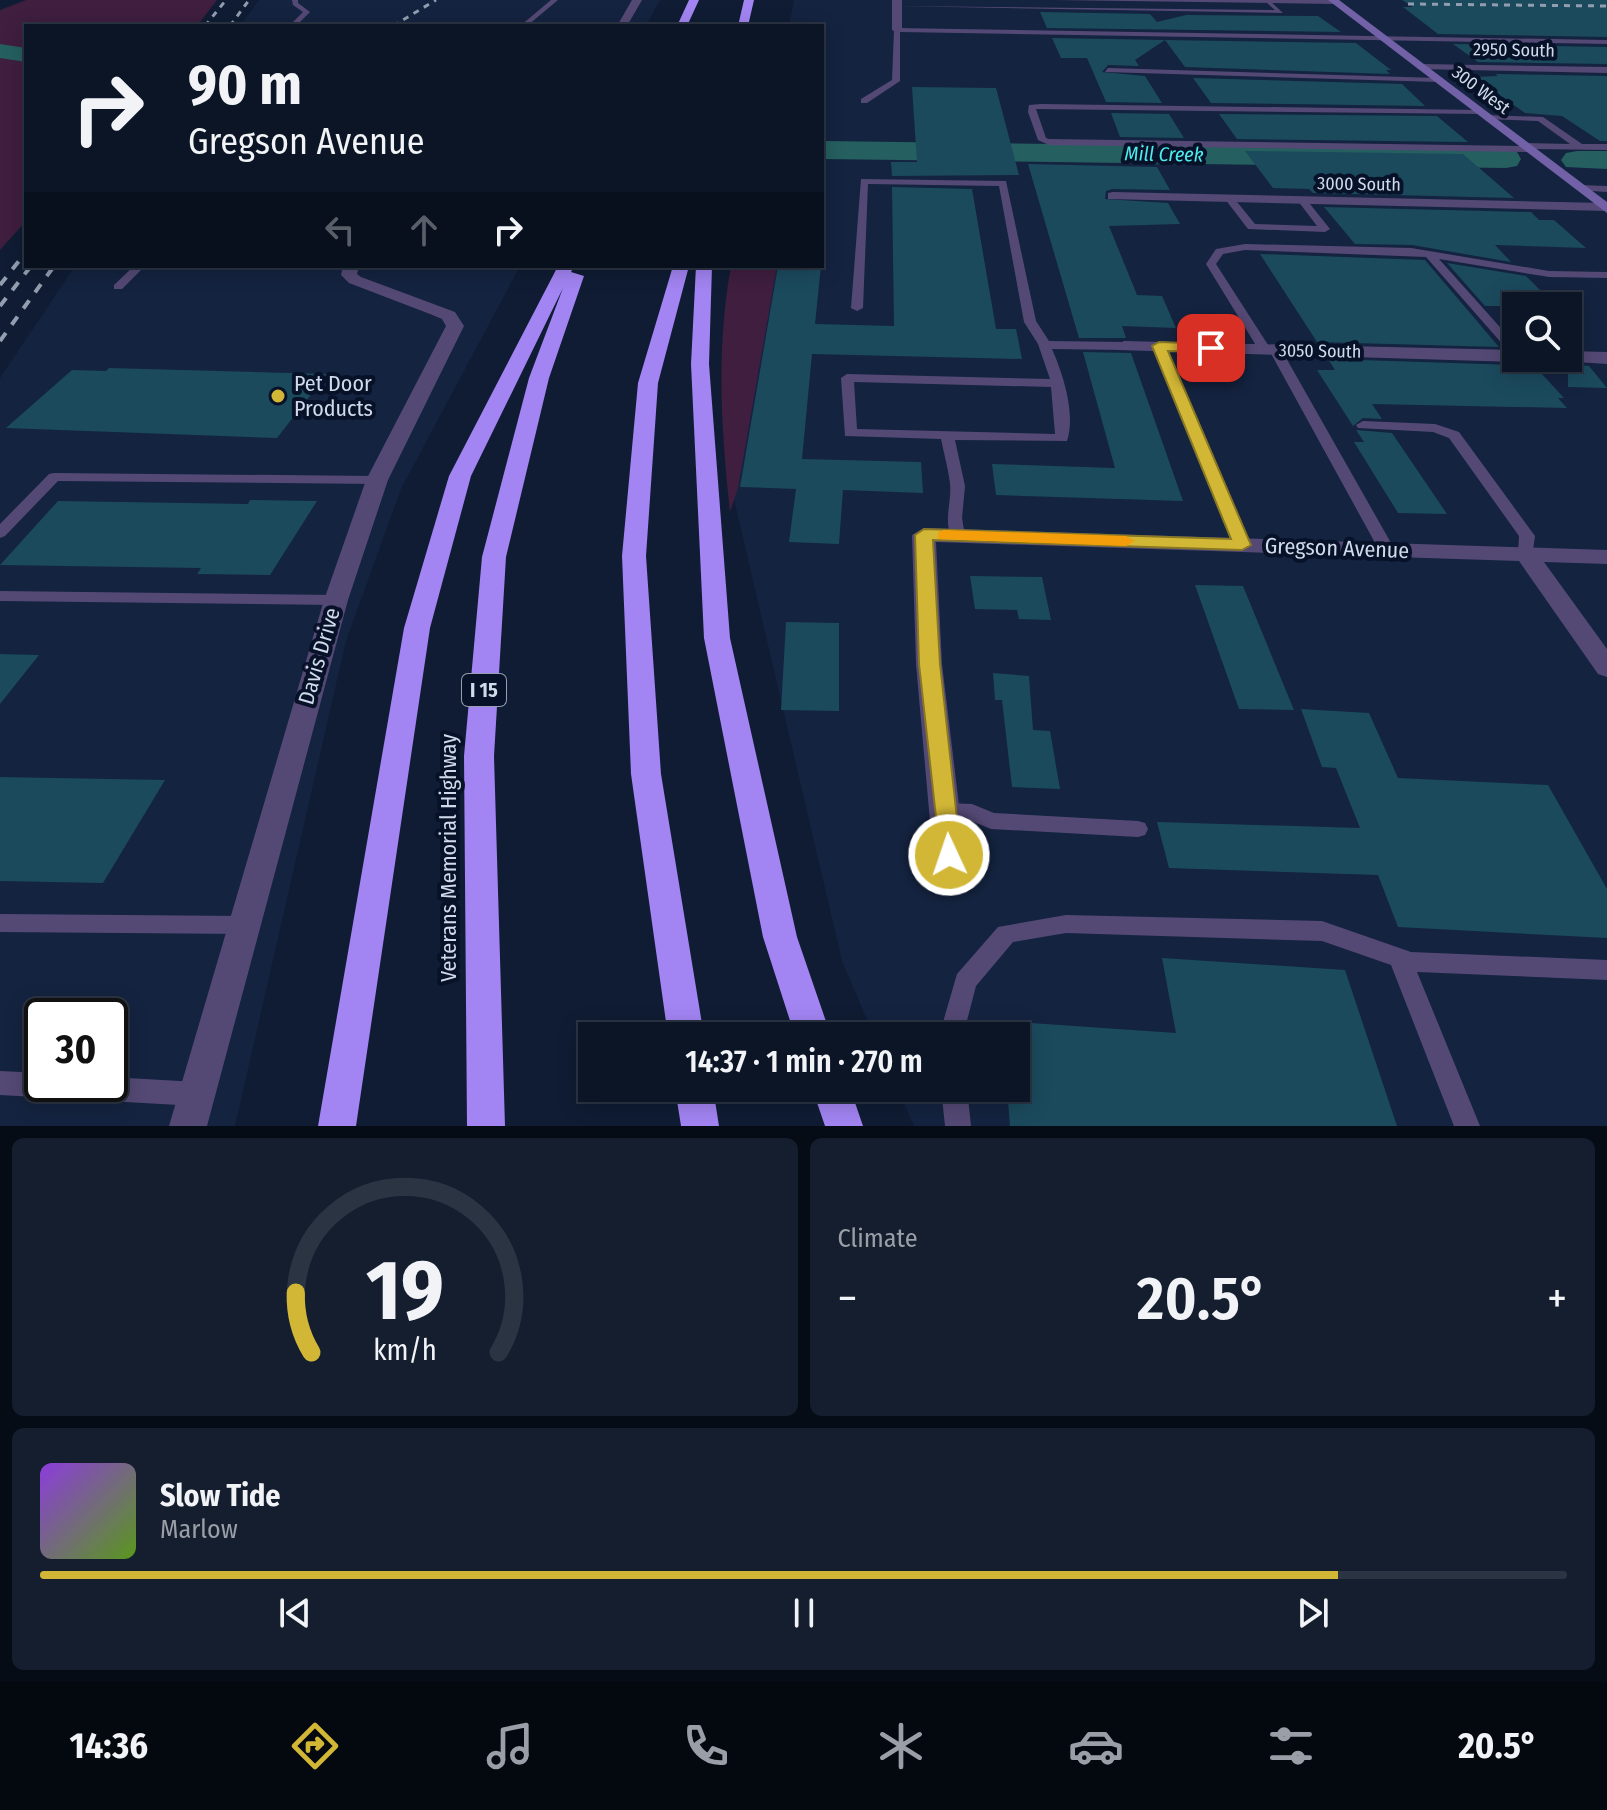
<!DOCTYPE html>
<html lang="en">
<head>
<meta charset="utf-8">
<style>
  body { margin:0; font-family:"Fira Sans Condensed",sans-serif; background:#141e2e; color:#f1f3f6; height:100vh; display:flex; flex-direction:column; font-size:30px; white-space:nowrap }
  * { box-sizing:border-box; margin:0 }
  p { font-size:26px; color:#9a9fa7 }
  .icon { flex:none; width:44px; height:44px; fill:none; stroke:currentColor; stroke-width:2; stroke-linecap:round; stroke-linejoin:round }
  .map { position:relative; height:1126px; overflow:hidden }
  .side { display:flex; flex-direction:column; gap:12px; padding:12px; background:#060c15; flex:1 }
  .side>* { flex:none }
  .top-card { position:absolute; left:24px; top:24px; width:800px; height:244px; border-radius:0px; box-shadow:0 4px 20px #0003,0 0 0 2px #2b3443; background:#0b1526; color:#f1f3f6; overflow:hidden }
  .buttons { position:absolute; left:1502px; top:292px; display:grid; gap:16px }
  .buttons a { display:grid; place-items:center; width:80px; height:80px; border-radius:0px; background:#0b1526; box-shadow:0 4px 20px #0003,0 0 0 2px #2b3443; font-size:40px }
  .speed { position:absolute; left:24px; top:998px; display:flex; gap:16px; font-size:40px; font-weight:700; text-align:center }
  .speed>* { display:grid; place-content:center; width:104px; height:104px; border-radius:50%; background:#0b1526; box-shadow:0 4px 20px #0003,0 0 0 2px #2b3443; line-height:1 }
  .speed .limit { border:4px solid #111; border-radius:12px; background:#fff; color:#111 }
  .pin { position:absolute; display:grid; place-items:center; width:68px; height:68px; color:#fff; margin:-34px; border-radius:16px; box-shadow:0 4px 12px #0006 }
  .me { position:absolute; width:88px; margin:-44px; rotate:357deg; stroke-linejoin:round; filter:drop-shadow(0 0 6px #0008) }
  .turn { display:flex; align-items:center; gap:28px; height:168px; padding:0 32px; font-size:36px }
  .turn .icon { width:104px; height:104px; stroke-width:2.5 }
  .turn b { display:block; font-size:56px; line-height:68px }
  .lanes { display:flex; align-items:center; height:76px; padding:0 32px; background:#0003; justify-content:center; gap:40px; direction:ltr }
  .lanes .off { opacity:.35 }
  .big { font-size:60px; font-weight:600; line-height:1.1 }
  .side .widget { flex:1; display:flex; flex-direction:column; justify-content:center; gap:12px; min-width:0; padding:0 28px; border-radius:12px; background:#141e2e }
  .side .dial { align-items:center; gap:0 }
  .dial svg { height:208px; overflow:visible; fill:none; stroke:#2b3443; stroke-width:7; stroke-linecap:round; text-anchor:middle }
  .dial text { fill:#f1f3f6; stroke:none }
  .song { display:flex; align-items:center; gap:24px }
  .cover { width:96px; height:96px; border-radius:12px; background:linear-gradient(135deg,hsl(270 70% 55%),hsl(90 70% 35%)) }
  .played { height:8px; border-radius:4px; background:linear-gradient(90deg,#d2b736 85%,#2b3443 85%) }
  .keys { display:flex; justify-content:space-around; direction:ltr }
  .heat { display:flex; justify-content:space-between; align-items:center; font-size:44px; direction:ltr }
  .side .tiles { flex:1; display:grid; gap:12px; grid-template-columns:1fr 1fr }
  .widget:last-child { grid-column:span 2 }
  .trip { position:absolute; left:578px; top:1022px; width:452px; height:80px; border-radius:0px; background:#0b1526; box-shadow:0 4px 20px #0003,0 0 0 2px #2b3443; font-weight:600; line-height:80px; text-align:center }
  .dock { display:flex; height:128px; justify-content:space-around; align-items:center; background:#04080f; color:#9a9fa7 }
  .dock .icon { width:56px; height:56px }
  .dock .selected { color:#d2b736 }
  .dock b { font-size:36px; color:#f1f3f6 }
  .map>svg:first-child { display:block }
</style>
</head>
<body>
<div class="map">
<svg width="1607" height="1126" viewBox="0 0 1607 1126">
  <rect width="100%" height="100%" fill="#0f1c33"/>
  <!-- built -->
  <path fill="#142340" fill-rule="evenodd" d="M 259,0 L 660,0 L 646,26 L 240,26 Z
    M 794,0 L 1607,0 L 1607,1126 L 914,1126 L 897,1088 L 1016,1088 L 1016,1036 L 874,1036 L 842,961 L 728,474 L 752,266 L 822,266 L 822,26 L 789,26 ZM 1516,306 L 1568,306 L 1568,358 L 1516,358 Z
    M 75,266 L 520,266 L 401,489 L 346,641 L 235,1126 L 0,1126 L 0,378 ZM 42,1016 L 110,1016 L 110,1084 L 42,1084 Z"/>
  <!-- green -->
  <path fill="#3f1e3f" d="M 26,0 L 217,0 L 197,26 L 26,26 L 26,221 L 0,250 L 0,10 Z
    M 731,266 L 777,266 L 738,488 L 730,512 C 721,429 716,348 731,266 Z"/>
  <g fill="none" stroke-linecap="round" stroke-linejoin="round">
    <!-- river -->
    <path fill="#255f5f" fill-rule="evenodd" d="M 0,44 L 26,48 L 26,62 L 0,58 Z
      M 822,141 L 1506,150 L 1517,152 L 1521,159 L 1517,166 L 1506,168 L 822,159 Z
      M 1577,151 L 1607,151 L 1607,169 L 1566,167 L 1561,160 L 1566,153 Z"/>
  </g>
  <!-- building -->
  <path fill="#1b4a5d" d="M 1402,0 L 1607,0 L 1607,37 L 1438,34 L 1403,7 L 1413,7 Z
    M 1040,12 L 1150,14 L 1157,22 L 1186,15 L 1318,16 L 1341,32 L 1047,28 Z
    M 1052,38 L 1165,40 L 1135,60 L 1139,66 L 1108,65 L 1102,72 L 1145,76 L 1162,103 L 1106,102 L 1087,58 L 1061,58 Z
    M 1165,40 L 1356,43 L 1391,70 L 1386,70 L 1390,74 L 1185,67 Z
    M 1453,44 L 1607,47 L 1607,64 L 1478,62 Z
    M 1495,74 L 1607,76 L 1607,141 L 1600,141 L 1562,116 L 1525,113 L 1474,77 L 1498,76 Z
    M 1193,78 L 1402,84 L 1425,106 L 1211,103 Z
    M 912,87 L 996,88 L 1019,175 L 892,176 L 891,162 L 917,162 Z
    M 1111,113 L 1169,114 L 1184,138 L 1120,137 Z
    M 1219,114 L 1437,116 L 1468,142 L 1237,139 Z
    M 1126,149 L 1192,150 L 1201,165 L 1134,164 Z
    M 1245,151 L 1463,154 L 1514,198 L 1313,193 L 1309,189 L 1273,188 Z
    M 1028,164 L 1157,167 L 1170,190 L 1112,189 L 1106,191 L 1105,199 L 1168,203 L 1180,224 L 1109,226 L 1137,295 L 1162,296 L 1176,328 L 1122,326 L 1126,338 L 1079,338 Z
    M 892,187 L 972,189 L 996,329 L 1016,329 L 1022,359 L 812,354 L 802,459 L 921,462 L 923,493 L 843,490 L 839,544 L 789,542 L 796,489 L 740,487 L 778,266 L 821,266 L 815,324 L 894,326 Z
    M 1324,207 L 1531,212 L 1539,220 L 1554,220 L 1586,248 L 1495,245 L 1511,262 L 1412,245 L 1355,244 Z
    M 1260,254 L 1425,260 L 1499,347 L 1317,342 Z
    M 1447,263 L 1526,276 L 1556,306 L 1485,306 Z
    M 1083,352 L 1131,353 L 1183,501 L 996,495 L 992,464 L 1115,468 Z
    M 1328,359 L 1516,365 L 1523,373 L 1541,373 L 1564,398 L 1558,398 L 1567,408 L 1372,404 L 1382,419 L 1363,418 L 1353,426 L 1317,370 L 1335,370 Z
    M 1568,364 L 1589,366 L 1607,388 L 1568,387 Z
    M 109,368 L 327,374 L 277,438 L 6,428 L 72,370 L 106,371 Z
    M 1356,430 L 1392,433 L 1447,514 L 1398,513 L 1354,442 L 1364,442 Z
    M 250,500 L 317,501 L 270,575 L 197,574 L 201,568 L 0,565 L 58,501 L 248,504 Z
    M 970,576 L 1042,577 L 1051,620 L 1019,619 L 1017,610 L 975,609 Z
    M 1195,585 L 1243,586 L 1294,710 L 1239,709 Z
    M 786,622 L 839,623 L 839,711 L 781,710 Z
    M 0,654 L 39,655 L 0,704 Z
    M 993,673 L 1029,676 L 1033,730 L 1050,731 L 1060,789 L 1012,787 L 1002,700 L 995,700 Z
    M 1301,709 L 1369,713 L 1398,778 L 1548,785 L 1607,889 L 1607,938 L 1398,927 L 1378,875 L 1169,868 L 1157,822 L 1360,828 L 1336,768 L 1322,767 Z
    M 0,777 L 165,780 L 103,883 L 0,881 Z
    M 1162,958 L 1345,970 L 1397,1126 L 1010,1126 L 1007,1088 L 1016,1088 L 1016,1022 L 1176,1033 Z"/>
  <g fill="none" stroke-linecap="round" stroke-linejoin="round">
    <!-- lane -->
    <path fill="#544975" fill-rule="evenodd" d="M 292,0 L 298,0 L 298,3 L 310,12 L 296,26 L 289,26 L 303,12 L 293,5 Z
      M 551,0 L 558,0 L 527,26 L 520,26 Z
      M 1270,1 L 1283,13 L 894,6 L 1275,10 L 1267,3 Z
      M 897,28 L 1607,40 L 1607,44 L 900,32 L 900,81 L 867,103 L 861,103 L 861,99 L 892,80 L 894,30 Z
      M 1108,68 L 1438,78 L 1442,80 L 1438,82 L 1105,72 Z
      M 1041,104 L 1481,110 L 1485,112 L 1481,114 L 1036,109 L 1046,138 L 1049,139 L 1521,146 L 1525,143 L 1570,144 L 1538,121 L 1484,119 L 1487,115 L 1543,117 L 1582,144 L 1607,144 L 1607,150 L 1533,149 L 1529,152 L 1049,145 L 1038,140 L 1028,112 L 1029,105 Z
      M 861,179 L 1006,181 L 1036,321 L 1049,341 L 1124,342 L 1130,346 L 1124,350 L 1052,349 C 1063,374 1076,414 1067,441 L 955,440 L 965,486 L 962,518 L 965,536 L 962,539 L 952,539 C 943,520 952,503 950,483 C 948,468 944,454 941,439 L 845,436 L 841,378 L 847,374 L 1050,379 L 1038,344 L 1024,322 L 999,186 L 868,184 L 863,308 L 857,311 L 851,308 ZM 854,382 L 1051,387 L 1055,434 L 857,429 Z
      M 1580,185 L 1607,186 L 1607,192 L 1577,190 L 1577,186 Z
      M 1227,197 L 1233,197 L 1255,224 L 1317,226 L 1298,201 L 1306,199 L 1330,229 L 1325,232 L 1248,229 L 1225,199 Z
      M 1245,244 L 1411,248 L 1549,271 L 1607,272 L 1607,278 L 1549,277 L 1439,259 L 1516,345 L 1516,356 L 1512,355 L 1426,257 L 1245,250 L 1223,254 L 1216,264 L 1270,348 L 1275,345 L 1281,349 L 1395,550 L 1387,555 L 1379,550 L 1269,350 L 1260,352 L 1206,264 L 1216,249 Z
      M 134,266 L 145,266 L 122,289 L 114,289 L 114,285 Z
      M 1159,342 L 1165,346 L 1250,545 L 1248,548 L 1236,548 L 1234,545 L 1153,346 Z
      M 1363,421 L 1435,424 L 1459,432 L 1535,536 L 1532,557 L 1520,557 L 1518,554 L 1519,536 L 1449,438 L 1433,432 L 1358,428 L 1356,425 Z
      M 54,473 L 377,476 L 384,480 L 377,484 L 58,481 L 5,536 L 0,538 L 0,524 L 49,474 Z
      M 0,591 L 336,595 L 344,600 L 336,605 L 0,601 Z
      M 947,803 L 972,804 L 994,813 L 1138,821 L 1145,823 L 1148,829 L 1145,835 L 1138,837 L 991,829 L 969,820 L 940,817 L 937,811 L 940,805 Z
      M 0,914 L 244,916 L 252,918 L 255,925 L 252,932 L 244,934 L 0,932 Z
      M 1066,915 L 1322,921 L 1411,952 L 1607,960 L 1607,980 L 1417,972 L 1480,1126 L 1454,1126 L 1391,965 L 1322,941 L 1066,933 L 1013,942 L 976,986 L 963,1036 L 939,1036 L 957,974 L 998,927 Z
      M 0,1071 L 42,1073 L 42,1084 L 110,1084 L 110,1077 L 197,1082 L 206,1085 L 210,1094 L 206,1103 L 197,1106 L 0,1095 Z
      M 941,1088 L 967,1088 L 971,1126 L 945,1126 Z"/>
    <!-- street -->
    <path fill="#544975" fill-rule="evenodd" d="M 632,0 L 642,0 L 627,26 L 617,26 Z
      M 892,0 L 902,0 L 902,30 L 897,33 L 892,30 Z
      M 1054,0 L 1339,0 L 1340,1 L 1335,4 Z
      M 1421,64 L 1607,67 L 1607,73 L 1417,69 Z
      M 1113,192 L 1604,203 L 1607,211 L 1108,199 L 1108,193 Z
      M 343,266 L 359,266 L 357,274 L 361,277 L 455,312 L 464,326 L 388,480 L 348,600 L 207,1126 L 169,1126 L 324,600 L 366,480 L 446,326 L 442,319 L 430,314 L 349,283 L 341,275 Z
      M 1124,341 L 1516,350 L 1516,358 L 1524,358 L 1516,362 L 1118,350 L 1115,346 Z
      M 1568,351 L 1607,352 L 1607,364 L 1561,361 L 1559,358 L 1568,358 Z
      M 924,528 L 1607,550 L 1607,564 L 1544,562 L 1607,649 L 1607,677 L 1598,674 L 1519,561 L 936,542 L 942,664 L 965,855 L 960,864 L 949,868 L 938,864 L 933,855 L 916,664 L 912,535 Z"/>
    <!-- secondary -->
    <path fill="#7361a7" fill-rule="evenodd" d="M 1328,0 L 1339,0 L 1607,202 L 1607,213 Z"/>
    <!-- highway -->
    <path fill="#a284f2" fill-rule="evenodd" d="M 689,0 L 699,0 L 687,26 L 677,26 Z
      M 744,0 L 754,0 L 748,26 L 738,26 Z
      M 558,266 L 574,266 L 571,272 L 584,276 L 549,378 L 506,557 L 494,756 L 505,1126 L 467,1126 L 464,756 L 482,557 L 529,378 L 563,288 L 471,476 L 430,628 L 356,1126 L 318,1126 L 404,628 L 449,476 Z
      M 673,266 L 689,266 L 658,383 L 646,556 L 661,774 L 704,1036 L 668,1036 L 631,774 L 622,556 L 638,383 Z
      M 696,266 L 712,266 L 709,364 L 730,638 L 797,937 L 831,1036 L 795,1036 L 763,937 L 704,638 L 691,364 Z
      M 675,1088 L 713,1088 L 719,1126 L 681,1126 Z
      M 812,1088 L 850,1088 L 863,1126 L 825,1126 Z"/>
    <!-- rail-far1 -->
    <path stroke="#929daf" stroke-width="3" stroke-dasharray="6 6" stroke-linecap="butt" d="M 1408,4 L 1607,6
      M 205,26 L 226,0
      M 230,26 L 249,0
      M 393,26 L 436,0"/>
    <!-- rail -->
    <path stroke="#929daf" stroke-width="4" stroke-dasharray="10 10" stroke-linecap="butt" d="M 0,285 L 26,252
      M 0,306 L 31,266
      M 0,341 L 54,266"/>
  </g>
  <!-- route -->
  <path fill="#d2b736" stroke="#887723" stroke-width="2" d="M 1159,342 L 1211,344 L 1218,348 L 1211,352 L 1168,351 L 1251,545 L 1242,550 L 933,540 L 940,664 L 961,855 L 958,862 L 949,865 L 941,862 L 919,664 L 915,535 L 924,529 L 1231,539 L 1152,346 Z"/>
  <!-- slow -->
  <path fill="#f59e0b" d="M 944,530 L 1126,536 L 1135,541 L 1126,546 L 938,539 L 938,532 Z"/>
  <!-- markers -->
  <circle fill="#d2b736" stroke="#071229" stroke-width="3" cx="278" cy="396" r="8"/>
  <g text-anchor="middle" dominant-baseline="central" stroke-width="8" stroke-linejoin="round" paint-order="stroke">
    <!-- far-street labels -->
    <g font-size="18" fill="#d0daea" stroke="#071229">
      <text transform="translate(1514 50) rotate(1)">2950 South</text>
      <text transform="translate(1481 90) rotate(37)">300 West</text>
      <text transform="translate(1359 184) rotate(1)">3000 South</text>
      <text transform="translate(1320 351) rotate(1)">3050 South</text>
    </g>
    <!-- far-water labels -->
    <g font-size="20" font-style="italic" fill="#4deced" stroke="#071229">
      <text transform="translate(1164 154) rotate(1)">Mill Creek</text>
    </g>
    <!-- shield labels -->
    <rect fill="#071229" stroke="#949eb0" stroke-width="2" x="462" y="674" width="44" height="32" rx="6"/>
    <g font-size="20" font-weight="bold" fill="#d0daea">
      <text x="484" y="690">I 15</text>
    </g>
    <!-- poi labels -->
    <g font-size="22" fill="#d0daea" stroke="#071229" text-anchor="start">
      <text x="294" y="383">Pet Door<tspan x="294" dy="25">Products</tspan></text>
    </g>
    <!-- street labels -->
    <g font-size="22" fill="#d0daea" stroke="#071229">
      <text transform="translate(1337 548) rotate(2)">Gregson Avenue</text>
      <text transform="translate(319 656) rotate(-74)">Davis Drive</text>
      <text transform="translate(448 858) rotate(-90)">Veterans Memorial Highway</text>
    </g>
  </g>
</svg>
<div class="buttons">
<a><svg class="icon" aria-label="search" viewBox="0 0 24 24"><circle cx="10" cy="10" r="6"/><path d="M15 15l6 6"/></svg></a>
</div>
<div class="speed"><div class="limit">30</div></div>
<div class="pin" style="left:1211px;top:348px;background:#d93025"><svg class="icon" aria-label="arrive" viewBox="0 0 24 24"><path d="M6 21V4h12l-3 4 3 4H6"/></svg></div>
<svg class="me" style="left:949px;top:855px" viewBox="-20 -20 40 40"><circle r="17" fill="#d2b736" stroke="#fff" stroke-width="3"/><path d="M0-11L8 9 0 5-8 9z" fill="#fff"/></svg>
<div class="trip">14:37 · 1 min · 270 m</div>
<div class="top-card">
<div class="turn"><svg class="icon" aria-label="right" viewBox="0 0 24 24"><path d="M7 20v-9h11M14 6l5 5-5 5"/></svg><div><b>90 m</b>Gregson Avenue</div></div>
<div class="lanes"><svg class="icon off" aria-label="left" viewBox="0 0 24 24"><path d="M17 20v-9H6M10 6l-5 5 5 5"/></svg><svg class="icon off" aria-label="ahead" viewBox="0 0 24 24"><path d="M12 20V5M6 11l6-6 6 6"/></svg><svg class="icon" aria-label="right" viewBox="0 0 24 24"><path d="M7 20v-9h11M14 6l5 5-5 5"/></svg></div>
</div>
</div>
<section class="side">
<div class="tiles">
<div class="widget dial"><svg viewBox="0 0 100 80">
<path d="M14 69A42 42 0 1 1 86 69"/>
<path d="M14 69A42 42 0 0 1 8 46" stroke="#d2b736"/>
<text x="50" y="56" font-size="32" font-weight="700">19</text>
<text x="50" y="72" font-size="11">km/h</text>
</svg></div>
<div class="widget"><p>Climate</p>
<div class="heat"><a>−</a><b class="big">20.5°</b><a>+</a></div>
</div>
<div class="widget">
<div class="song"><i class="cover"></i><div><b>Slow Tide</b><p>Marlow</p></div></div>
<div class="played"></div>
<div class="keys"><svg class="icon" aria-label="previous" viewBox="0 0 24 24"><path d="M18 5L8 12l10 7zM5 5v14"/></svg><svg class="icon" aria-label="pause" viewBox="0 0 24 24"><path d="M8 5v14M16 5v14"/></svg><svg class="icon" aria-label="next" viewBox="0 0 24 24"><path d="M6 5l10 7-10 7zM19 5v14"/></svg></div>
</div>
</div>
</section>
<nav class="dock">
<b>14:36</b>
<svg class="icon selected" aria-label="directions" viewBox="0 0 24 24"><path d="M12 3l9 9-9 9-9-9zM9 14v-3h6M13 9l2 2-2 2"/></svg>
<svg class="icon" aria-label="music" viewBox="0 0 24 24"><path d="M9 18V5l10-2v13"/><circle cx="6" cy="18" r="3"/><circle cx="16" cy="16" r="3"/></svg>
<svg class="icon" aria-label="phone" viewBox="0 0 24 24"><path d="M5 4h4l2 5-3 2q2 4 5 5l2-3 5 2v4C11 20 4 13 5 4z"/></svg>
<svg class="icon" aria-label="climate" viewBox="0 0 24 24"><path d="M12 3v18M4 7l16 10M4 17L20 7"/></svg>
<svg class="icon" aria-label="car" viewBox="0 0 24 24"><path d="M5 17H2v-5l4-1 3-4h7l3 4 3 1v5h-3M9 17h6M6 11h13"/><circle cx="7" cy="17" r="2"/><circle cx="17" cy="17" r="2"/></svg>
<svg class="icon" aria-label="filters" viewBox="0 0 24 24"><path d="M4 7h16M4 17h16"/><circle cx="9" cy="7" r="2"/><circle cx="15" cy="17" r="2"/></svg>
<b>20.5°</b>
</nav>
</body>
</html>
